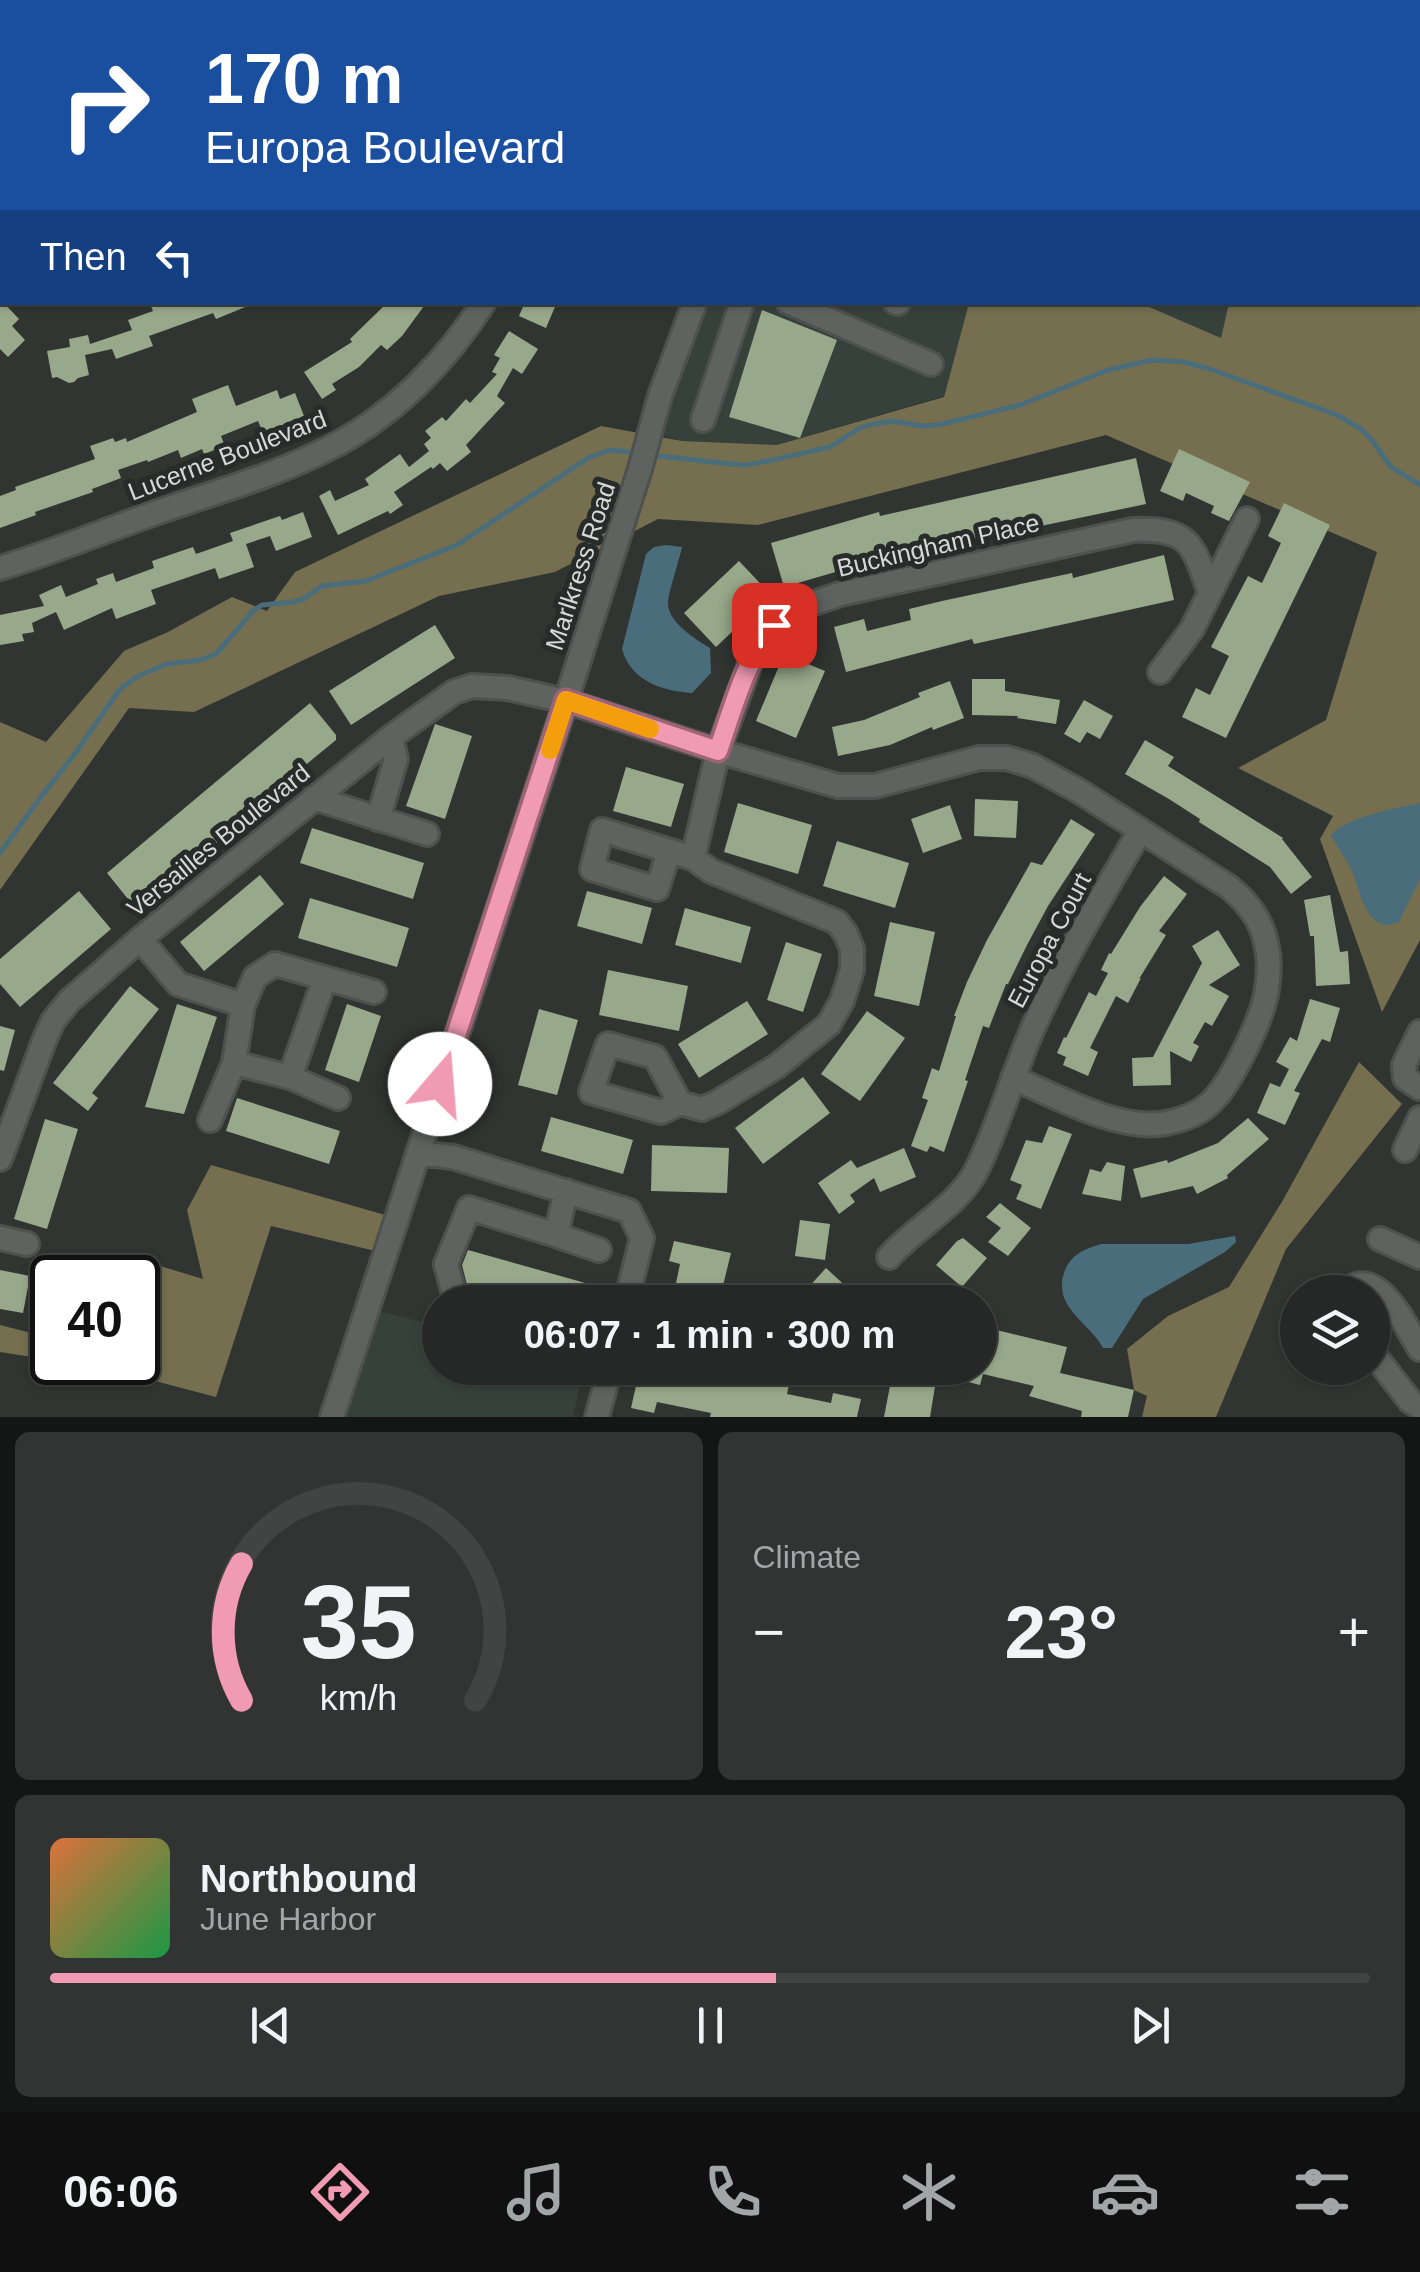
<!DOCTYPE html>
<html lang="en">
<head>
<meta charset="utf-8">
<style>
  body { margin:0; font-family:Arial,sans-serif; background:#313432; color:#f1f3f6; height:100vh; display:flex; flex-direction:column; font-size:38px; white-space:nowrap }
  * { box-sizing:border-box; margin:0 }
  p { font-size:32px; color:#a3a6a7 }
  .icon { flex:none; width:55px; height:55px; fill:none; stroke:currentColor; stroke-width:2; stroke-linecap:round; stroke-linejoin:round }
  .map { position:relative; height:1417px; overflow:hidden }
  .drawer { display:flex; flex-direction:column; gap:15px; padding:15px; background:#141615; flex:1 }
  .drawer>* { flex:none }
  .guide { position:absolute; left:0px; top:0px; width:1420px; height:305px; box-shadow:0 2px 8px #0004,0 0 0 2px #424443; background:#1a4fa0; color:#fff; overflow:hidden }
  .tools { position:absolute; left:1280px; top:1275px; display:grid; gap:20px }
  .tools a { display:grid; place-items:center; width:110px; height:110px; border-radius:50%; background:#252826; box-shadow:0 2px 8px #0004,0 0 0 2px #424443; font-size:50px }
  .speed { position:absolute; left:30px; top:1255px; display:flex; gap:20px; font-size:50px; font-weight:700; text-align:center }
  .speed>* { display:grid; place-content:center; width:130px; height:130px; border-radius:50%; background:#252826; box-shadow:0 2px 8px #0004,0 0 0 2px #424443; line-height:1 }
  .speed .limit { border:5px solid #111; border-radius:15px; background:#fff; color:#111 }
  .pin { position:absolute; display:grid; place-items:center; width:85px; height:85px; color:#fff; margin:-42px; border-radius:20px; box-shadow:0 5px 15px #0006 }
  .me { position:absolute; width:110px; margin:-55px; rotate:18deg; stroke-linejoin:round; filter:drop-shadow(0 0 8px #0008) }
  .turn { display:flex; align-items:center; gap:35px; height:210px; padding:0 40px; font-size:45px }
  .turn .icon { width:130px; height:130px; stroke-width:2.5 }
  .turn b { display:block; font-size:70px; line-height:85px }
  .then { display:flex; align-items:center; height:95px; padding:0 40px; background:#0003; gap:20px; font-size:38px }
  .big { font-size:75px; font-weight:700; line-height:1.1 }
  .drawer .card { flex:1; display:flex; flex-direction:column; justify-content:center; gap:15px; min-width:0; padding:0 35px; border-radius:15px; background:#313432 }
  .drawer .dial { align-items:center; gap:0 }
  .dial svg { height:260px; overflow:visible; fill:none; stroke:#424443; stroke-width:7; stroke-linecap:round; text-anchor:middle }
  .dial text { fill:#f1f3f6; stroke:none }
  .song { display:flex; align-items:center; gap:30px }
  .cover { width:120px; height:120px; border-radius:15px; background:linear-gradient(135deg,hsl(20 70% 55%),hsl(140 70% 35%)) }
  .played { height:10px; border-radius:5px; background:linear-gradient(90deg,#f19ab3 55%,#424443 55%) }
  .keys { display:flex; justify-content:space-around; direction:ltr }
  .heat { display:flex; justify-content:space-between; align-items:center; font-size:55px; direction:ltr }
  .drawer .tiles { flex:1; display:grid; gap:15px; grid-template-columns:1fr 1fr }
  .card:last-child { grid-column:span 2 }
  .trip { position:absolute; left:422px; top:1285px; width:575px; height:100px; border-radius:50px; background:#252826; box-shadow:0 2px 8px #0004,0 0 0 2px #424443; font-weight:700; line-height:100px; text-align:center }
  .menu { display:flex; height:160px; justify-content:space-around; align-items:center; background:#0f100f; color:#a3a6a7 }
  .menu .icon { width:70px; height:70px }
  .menu .active { color:#f19ab3 }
  .menu b { font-size:45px; color:#f1f3f6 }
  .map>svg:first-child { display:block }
</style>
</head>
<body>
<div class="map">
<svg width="1420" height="1417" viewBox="0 0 1420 1417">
  <rect width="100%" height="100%" fill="#313532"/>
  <!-- built -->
  <path fill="#37413c" d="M 694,303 L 969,303 L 944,396 L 777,445 L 682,441 L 651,432 Z
    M 1140,303 L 1229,303 L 1221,338 Z
    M 372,1309 L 440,1327 L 440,1368 L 583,1368 L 573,1417 L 337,1417 Z"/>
  <!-- green -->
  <path fill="#504c39" d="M 242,0 L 692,0 L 703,2 L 257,2 Z"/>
  <!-- forest -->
  <path fill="#756f50" d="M 841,0 L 1420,0 L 1420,940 L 1382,1012 L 1320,839 L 1333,816 L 1238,768 L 1326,720 L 1377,552 L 1106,435 L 758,525 L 658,519 L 555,572 L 439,596 L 194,712 L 129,708 L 0,890 L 0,722 L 46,742 L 124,651 L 168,632 L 232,597 L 267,611 L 295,572 L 601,426 L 682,441 L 777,445 L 944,397 L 969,303 L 1140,303 L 1221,338 L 1229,303 L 1418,302 L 1418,2 L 845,2 Z
    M 1359,1062 L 1402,1104 L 1286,1249 L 1216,1417 L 1142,1417 L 1147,1396 L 1134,1390 L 1127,1349 L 1168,1316 L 1229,1287 L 1283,1200 Z
    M 211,1165 L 399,1219 L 388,1254 L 271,1226 L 216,1397 L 90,1364 L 77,1363 L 138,1362 L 138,1278 L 103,1277 L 124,1255 L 203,1279 L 187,1210 Z
    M 0,1325 L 47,1337 L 52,1331 L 52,1360 L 0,1352 Z"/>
  <!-- water -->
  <path fill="#4a6d7c" d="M 666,545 L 682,547 C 679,561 669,590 668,602 C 667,622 695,639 710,648 L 711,673 L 692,693 C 662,691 631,681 622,649 L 646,554 L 654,547 Z
    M 1420,803 L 1420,878 L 1399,922 C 1366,936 1361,892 1352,871 C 1346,858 1337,847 1331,835 C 1349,816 1394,809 1420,803 Z
    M 1235,1236 L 1236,1242 L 1225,1252 L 1143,1299 L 1112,1348 L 1103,1348 C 1089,1322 1053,1308 1064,1273 C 1070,1255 1084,1249 1101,1244 L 1188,1244 Z"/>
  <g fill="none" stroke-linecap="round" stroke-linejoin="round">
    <!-- stream -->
    <path stroke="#4a6d7c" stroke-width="5" d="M 1055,0 L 1065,2
      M 1077,2 L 1086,0
      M 1163,2 L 1163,0
      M 1418,39 L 1420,40
      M 649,455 L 731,464 L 746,465 L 768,461 L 830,447 L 860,428 L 869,425 L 893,421 L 921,426 L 938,425 L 1020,405 L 1108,370 L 1152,360 L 1184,362 L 1210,369 L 1337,415 L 1361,429 L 1371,439 L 1391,467 L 1420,485
      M 0,853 L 40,798 L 74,755 L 120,689 L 138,676 L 167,664 L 200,660 L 216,654 L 253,611 L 262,605 L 293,602 L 303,599 L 322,586 L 366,581 L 457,545 L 588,458 L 610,450 L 638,453"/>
  </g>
  <!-- building -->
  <path fill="#98a88a" d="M 0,299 L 19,319 L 12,326 L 25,340 L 8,357 L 0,349 Z
    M 160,302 L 255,303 L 216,319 L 213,313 L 149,336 L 153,346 L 116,359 L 112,349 L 85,355 L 89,375 L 78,378 L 74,382 L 69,383 L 57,377 L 52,378 L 47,351 L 70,347 L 69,339 L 88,335 L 90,344 L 132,330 L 128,320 L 153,311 L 151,306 Z
    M 388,302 L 427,302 L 402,336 L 387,350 L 381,345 L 359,367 L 332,384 L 336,390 L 322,399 L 304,372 L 352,342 L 350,339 Z
    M 525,302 L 557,302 L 546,328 L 519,316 Z
    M 762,310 L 837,340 L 800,438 L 729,417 Z
    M 509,331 L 538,349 L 522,374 L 513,368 L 497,396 L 505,403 L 466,445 L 471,452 L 447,471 L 440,463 L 433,469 L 431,467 L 394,492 L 403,505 L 390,514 L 388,511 L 338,535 L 319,496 L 330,490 L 335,501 L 369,485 L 365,479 L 400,454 L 409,467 L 429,451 L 424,444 L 431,438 L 425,431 L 442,417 L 446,421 L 466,399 L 470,403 L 497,374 L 492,372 L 500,358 L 494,355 Z
    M 228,385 L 236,406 L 277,390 L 280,399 L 295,393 L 304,416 L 263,433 L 258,421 L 221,436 L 225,446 L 204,454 L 202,449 L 181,458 L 178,450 L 148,462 L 147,460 L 118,470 L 121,478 L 92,489 L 93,492 L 35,512 L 36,515 L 0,528 L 0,496 L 16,490 L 15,487 L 95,459 L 90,446 L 113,438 L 115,442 L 126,438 L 127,442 L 197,412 L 192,399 Z
    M 1179,449 L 1250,482 L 1229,521 L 1211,513 L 1214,506 L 1186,493 L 1183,501 L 1160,491 Z
    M 1136,458 L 1146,504 L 1036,527 L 1035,524 L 912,553 L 911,550 L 784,587 L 771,543 L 879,512 L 880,516 Z
    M 1284,503 L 1330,525 L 1226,738 L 1182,717 L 1196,688 L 1210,695 L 1229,656 L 1211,647 L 1248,576 L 1262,583 L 1281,543 L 1268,536 Z
    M 303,512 L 312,537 L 276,551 L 270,536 L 246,544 L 254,567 L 219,579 L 215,568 L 151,590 L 156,604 L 116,619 L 112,608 L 64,630 L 56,612 L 32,623 L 34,632 L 22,634 L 24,641 L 0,645 L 0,615 L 44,606 L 39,595 L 61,585 L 66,597 L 98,584 L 96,579 L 113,573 L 116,582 L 154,568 L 152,561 L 193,547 L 196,554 L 233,541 L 230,533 L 280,516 L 282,520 Z
    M 1164,555 L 1174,600 L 974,644 L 972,639 L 846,672 L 834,627 L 864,619 L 867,631 L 911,620 L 909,609 L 942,601 L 1072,573 L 1073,578 Z
    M 739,561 L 771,595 L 716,647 L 684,613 Z
    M 435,625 L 455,658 L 351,725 L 329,691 Z
    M 784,654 L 825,671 L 796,738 L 756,721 Z
    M 972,679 L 1005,679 L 1005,691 L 1060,700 L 1056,724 L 1017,718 L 1018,716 L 972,715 Z
    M 950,681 L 964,718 L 933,730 L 932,727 L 890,745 L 838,756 L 832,727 L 864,720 L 920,697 L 918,693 Z
    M 1084,700 L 1113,716 L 1100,739 L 1087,732 L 1080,743 L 1064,734 Z
    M 310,703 L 336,735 L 336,740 L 231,826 L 233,829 L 136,909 L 107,873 Z
    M 435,724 L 472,736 L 445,819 L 406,806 Z
    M 1145,740 L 1174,757 L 1168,766 L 1283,838 L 1282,839 L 1312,877 L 1291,894 L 1270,867 L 1199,822 L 1200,819 L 1169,799 L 1125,774 Z
    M 626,767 L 684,784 L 671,827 L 613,811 Z
    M 975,799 L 1018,801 L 1016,838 L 974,836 Z
    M 738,803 L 812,825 L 798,874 L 724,852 Z
    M 950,805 L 962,839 L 923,853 L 911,819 Z
    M 1071,819 L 1095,834 L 1048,906 L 1027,945 L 1008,984 L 1006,984 L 989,1028 L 983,1026 L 965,1080 L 968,1081 L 944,1152 L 930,1146 L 927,1152 L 911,1146 L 928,1100 L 922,1098 L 932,1068 L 939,1071 L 956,1016 L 954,1016 L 967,982 L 987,940 L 1031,862 L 1042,865 Z
    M 312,828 L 424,863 L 413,899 L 300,863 Z
    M 837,841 L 909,863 L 895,908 L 823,886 Z
    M 260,875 L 284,904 L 204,971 L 180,942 Z
    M 1164,876 L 1187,894 L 1159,931 L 1166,935 L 1139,979 L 1141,978 L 1128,1003 L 1116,996 L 1090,1048 L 1098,1052 L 1088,1076 L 1063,1065 L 1066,1057 L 1057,1053 L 1064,1037 L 1066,1038 L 1089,992 L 1096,996 L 1108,973 L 1101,970 L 1109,953 L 1111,954 L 1140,907 Z
    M 79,891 L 111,929 L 20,1007 L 0,984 L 0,959 Z
    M 587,891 L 652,908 L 642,944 L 577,926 Z
    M 1330,895 L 1340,952 L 1348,951 L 1350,984 L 1316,986 L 1314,936 L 1310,936 L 1304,900 Z
    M 310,898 L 409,928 L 397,967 L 298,938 Z
    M 685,908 L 751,927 L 741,963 L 675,945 Z
    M 890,922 L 935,932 L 919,1006 L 874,996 Z
    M 1218,930 L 1240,965 L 1209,985 L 1229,996 L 1212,1026 L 1205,1022 L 1193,1043 L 1199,1046 L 1191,1062 L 1170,1051 L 1171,1085 L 1133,1086 L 1132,1058 L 1153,1057 L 1202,963 L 1192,946 Z
    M 786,942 L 822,954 L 803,1012 L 767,1000 Z
    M 608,970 L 688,986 L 679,1031 L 599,1015 Z
    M 130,986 L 159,1009 L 92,1093 L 98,1098 L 88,1111 L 53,1083 Z
    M 1310,999 L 1340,1008 L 1330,1042 L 1322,1039 L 1294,1091 L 1300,1093 L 1285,1125 L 1257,1113 L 1270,1083 L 1280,1087 L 1289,1069 L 1276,1062 L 1290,1037 L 1297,1041 Z
    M 747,1001 L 768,1034 L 699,1078 L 678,1044 Z
    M 177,1004 L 217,1017 L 184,1114 L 145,1107 Z
    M 347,1004 L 381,1016 L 359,1082 L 325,1070 Z
    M 539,1009 L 578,1020 L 557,1095 L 518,1085 Z
    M 867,1011 L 905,1038 L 860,1101 L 821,1074 Z
    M 0,1026 L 15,1030 L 4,1071 L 0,1070 Z
    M 803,1077 L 830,1113 L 763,1164 L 735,1128 Z
    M 237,1098 L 340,1131 L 329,1164 L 226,1131 Z
    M 551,1117 L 633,1140 L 623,1174 L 541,1151 Z
    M 1248,1118 L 1269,1139 L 1227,1175 L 1228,1178 L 1197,1194 L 1193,1186 L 1141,1198 L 1133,1169 L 1167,1160 L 1168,1163 L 1218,1143 Z
    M 45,1119 L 78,1129 L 47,1229 L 14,1219 Z
    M 1049,1126 L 1072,1134 L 1041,1209 L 1016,1199 L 1022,1185 L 1010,1180 L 1026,1140 L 1042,1143 Z
    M 652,1145 L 729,1148 L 727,1193 L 651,1191 Z
    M 904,1148 L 916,1177 L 880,1192 L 874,1178 L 850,1195 L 855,1202 L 839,1214 L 818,1183 L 851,1160 L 857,1168 Z
    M 1107,1162 L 1125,1166 L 1121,1201 L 1082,1194 L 1090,1169 L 1101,1172 Z
    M 1000,1203 L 1031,1228 L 1008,1256 L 988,1242 L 1001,1228 L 986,1217 Z
    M 800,1220 L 830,1224 L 825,1260 L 795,1256 Z
    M 963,1238 L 987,1258 L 962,1287 L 936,1265 L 957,1241 Z
    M 674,1241 L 731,1253 L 719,1302 L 672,1302 L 680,1264 L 669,1261 Z
    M 468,1250 L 603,1288 L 598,1302 L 517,1302 L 468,1289 L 462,1265 Z
    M 826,1268 L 852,1292 L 842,1302 L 819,1302 L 806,1290 Z
    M 0,1270 L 30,1276 L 23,1313 L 0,1309 Z
    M 980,1326 L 1067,1347 L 1060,1373 L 1134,1390 L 1128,1417 L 1081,1417 L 1082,1411 L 1029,1396 L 1034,1386 L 983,1374 L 980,1385 L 937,1374 L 930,1417 L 884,1417 L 890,1386 L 878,1384 L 881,1368 L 980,1368 Z
    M 640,1368 L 670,1368 L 716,1377 L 718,1368 L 720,1368 L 789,1384 L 787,1394 L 831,1403 L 833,1393 L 861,1399 L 857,1417 L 710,1417 L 711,1413 L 657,1402 L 654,1413 L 631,1408 Z"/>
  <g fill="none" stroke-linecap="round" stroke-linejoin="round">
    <!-- minor casing -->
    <g stroke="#4e514f" stroke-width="28">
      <path id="minor" d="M 169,0 L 188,2
        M 119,2 L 136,0
        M 820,2 L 821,0
        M 0,42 L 2,42
        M 788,302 L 931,364
        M 895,302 L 898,303
        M 703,420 L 742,302
        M 0,568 C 54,552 106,530 158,512 C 218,491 281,474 337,444 C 397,412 447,360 484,302
        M 1160,672 L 1192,629 L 1247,519
        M 314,798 L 427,834
        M 378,819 L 396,759 L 391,737
        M 669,851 L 657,889 L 592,869 L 602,830 L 693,858
        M 140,939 L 178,984 L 243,1005 L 255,977 L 275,964 L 374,992
        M 325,978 L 290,1077 L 338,1098
        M 1420,1032 L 1404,1065 L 1405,1078 L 1420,1088
        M 234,1063 L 243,1005
        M 680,1103 L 661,1112 L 591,1092 L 608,1044 L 655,1057 L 680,1103 L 702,1109 L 718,1102 L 777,1066 L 829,1024 L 842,1001 L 852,970 L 852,949 L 846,934 L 837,922 L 711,871 L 693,858 L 718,751 L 751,661 L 760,643 L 774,625 L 800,608 L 840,594 L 1133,530 C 1190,528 1193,544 1210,593
        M 210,1120 L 234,1063 L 290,1077
        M 1405,1150 L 1420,1118
        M 418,1153 L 453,1157 L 629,1211 L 642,1238 L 626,1302
        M 0,1159 L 44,1041 L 53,1021 L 69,1001 L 140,939 L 391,737 L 454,692 L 472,686 L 507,688 L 566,701 L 718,751 L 838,786 L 875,786 L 979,758 L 1007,758 L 1033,766 L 1079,791 L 1229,887 C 1248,903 1261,919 1266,943 C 1270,958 1269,975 1267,989 C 1263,1018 1230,1087 1208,1105 C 1196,1115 1182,1120 1166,1123 C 1119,1132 1056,1096 1013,1078
        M 556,1235 L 599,1250
        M 0,1238 L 27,1244
        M 1380,1239 L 1420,1257
        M 889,1257 C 915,1227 957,1207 976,1171 C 997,1130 1012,1078 1030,1035 C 1061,963 1101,898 1140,831
        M 1345,1292 C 1377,1262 1405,1326 1420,1349
        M 455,1298 L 446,1264 L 469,1208 L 556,1235 L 566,1191
        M 1372,1352 L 1410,1401 L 1420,1407
        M 332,1417 L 566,701 L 640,469 L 660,396 L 695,302
        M 597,1417 L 610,1368"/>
    </g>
    <!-- minor -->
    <use href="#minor" stroke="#5e6360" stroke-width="22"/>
  </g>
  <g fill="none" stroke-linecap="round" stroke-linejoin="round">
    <!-- route casing -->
    <g stroke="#9d6474" stroke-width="25">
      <path id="route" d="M 440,1084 L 566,700 L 718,751 C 733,708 745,661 774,625"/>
    </g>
    <!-- route -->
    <use href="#route" stroke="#f19ab3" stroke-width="18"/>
    <!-- slow -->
    <path stroke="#f59e0b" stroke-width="18" d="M 550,750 L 566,700 L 650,729"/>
  </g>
  <g text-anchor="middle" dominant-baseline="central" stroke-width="10" stroke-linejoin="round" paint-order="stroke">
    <!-- street labels -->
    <g font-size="25" fill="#d6d9d7" stroke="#272b29">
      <text transform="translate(227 455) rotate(-21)">Lucerne Boulevard</text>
      <text transform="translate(938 545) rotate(-13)">Buckingham Place</text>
      <text transform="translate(580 566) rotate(-72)">Marlkress Road</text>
      <text transform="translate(218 840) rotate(-39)">Versailles Boulevard</text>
      <text transform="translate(1049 940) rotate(-62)">Europa Court</text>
    </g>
  </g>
</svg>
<div class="tools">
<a><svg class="icon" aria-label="layers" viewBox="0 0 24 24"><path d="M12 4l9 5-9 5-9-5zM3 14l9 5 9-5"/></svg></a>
</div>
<div class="speed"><div class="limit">40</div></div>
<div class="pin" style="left:774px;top:625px;background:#d93025"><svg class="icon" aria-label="arrive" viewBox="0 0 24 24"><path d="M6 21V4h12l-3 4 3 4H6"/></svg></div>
<svg class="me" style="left:440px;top:1084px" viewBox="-20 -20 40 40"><circle r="19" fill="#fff"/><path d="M0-13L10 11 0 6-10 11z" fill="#f19ab3"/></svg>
<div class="trip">06:07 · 1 min · 300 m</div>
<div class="guide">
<div class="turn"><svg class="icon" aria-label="right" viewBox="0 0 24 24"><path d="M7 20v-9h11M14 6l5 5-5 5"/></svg><div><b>170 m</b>Europa Boulevard</div></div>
<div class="then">Then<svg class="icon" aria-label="left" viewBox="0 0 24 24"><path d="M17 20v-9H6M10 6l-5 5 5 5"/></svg></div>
</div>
</div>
<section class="drawer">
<div class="tiles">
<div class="card dial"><svg viewBox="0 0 100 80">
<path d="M14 69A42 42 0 1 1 86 69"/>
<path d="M14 69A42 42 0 0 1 14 27" stroke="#f19ab3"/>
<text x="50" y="56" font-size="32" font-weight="700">35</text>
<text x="50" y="72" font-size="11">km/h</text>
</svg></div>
<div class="card"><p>Climate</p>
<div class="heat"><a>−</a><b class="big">23°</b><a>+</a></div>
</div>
<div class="card">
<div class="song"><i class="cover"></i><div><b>Northbound</b><p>June Harbor</p></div></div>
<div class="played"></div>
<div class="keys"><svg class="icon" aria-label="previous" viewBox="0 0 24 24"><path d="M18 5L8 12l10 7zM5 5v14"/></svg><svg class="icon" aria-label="pause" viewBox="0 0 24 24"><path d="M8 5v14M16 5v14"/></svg><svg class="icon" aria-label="next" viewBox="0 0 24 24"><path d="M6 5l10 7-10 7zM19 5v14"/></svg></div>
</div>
</div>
</section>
<nav class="menu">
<b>06:06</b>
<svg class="icon active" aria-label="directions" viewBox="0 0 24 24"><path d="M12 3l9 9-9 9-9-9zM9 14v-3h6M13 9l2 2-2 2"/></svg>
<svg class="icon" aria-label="music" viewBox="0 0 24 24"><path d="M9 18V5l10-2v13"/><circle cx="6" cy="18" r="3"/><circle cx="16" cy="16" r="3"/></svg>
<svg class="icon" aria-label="phone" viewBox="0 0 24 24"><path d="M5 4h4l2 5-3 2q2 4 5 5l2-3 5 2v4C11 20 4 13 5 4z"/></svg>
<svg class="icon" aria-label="climate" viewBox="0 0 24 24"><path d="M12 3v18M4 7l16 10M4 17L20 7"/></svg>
<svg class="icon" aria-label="car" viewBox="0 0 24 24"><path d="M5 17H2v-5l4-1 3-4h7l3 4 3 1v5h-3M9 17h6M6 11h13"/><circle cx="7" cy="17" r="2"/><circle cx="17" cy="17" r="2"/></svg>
<svg class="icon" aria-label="filters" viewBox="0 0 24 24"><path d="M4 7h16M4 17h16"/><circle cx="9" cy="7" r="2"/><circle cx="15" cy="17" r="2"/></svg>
</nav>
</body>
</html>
